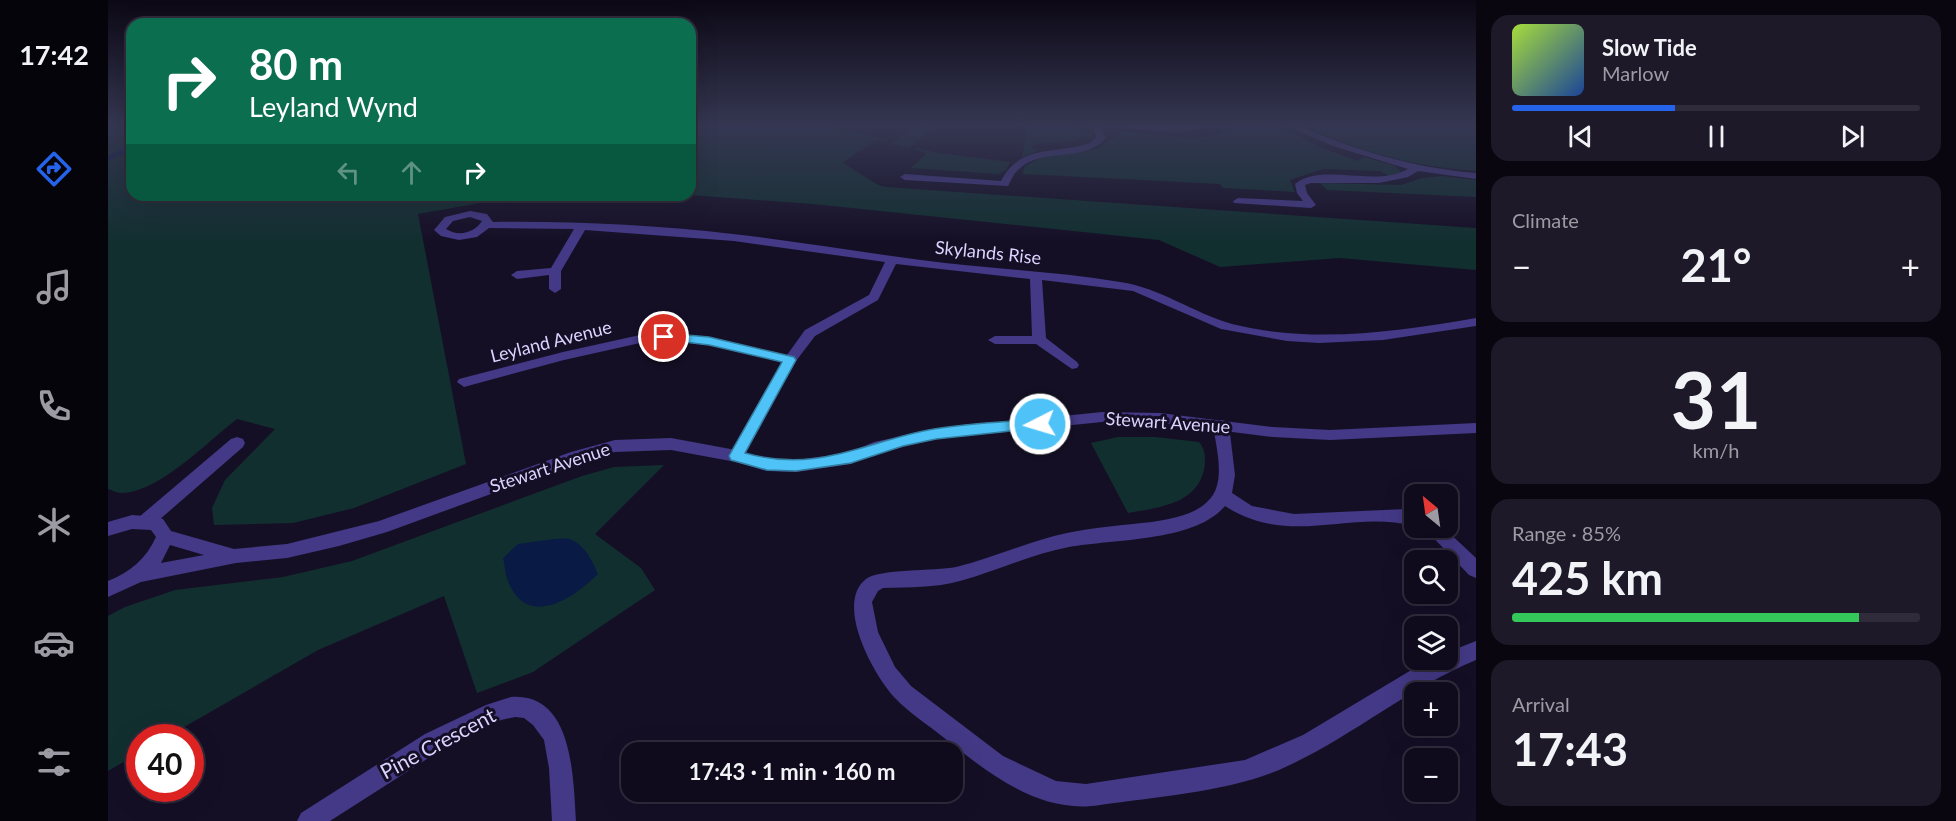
<!DOCTYPE html>
<meta charset="utf-8">
<style>
body{margin:0;font-family:Lato,sans-serif;background:#1e1929;color:#f1f3f6;height:100vh;display:flex;flex-direction:column;font-size:22px;white-space:nowrap}
*{box-sizing:border-box;margin:0}
p{font-size:20px;color:#9c9ba3}
.icon{flex:none;width:33px;height:33px;fill:none;stroke:currentColor;stroke-width:2;stroke-linecap:round;stroke-linejoin:round}
.map{position:relative;flex:1;overflow:hidden}
.panel{display:flex;flex-direction:column;gap:15px;padding:15px;background:#09060f;width:480px}
.panel>*{flex:none}
.guide{position:absolute;left:18px;top:18px;width:570px;height:183px;border-radius:18px;box-shadow:0 6px 24px #0002,0 0 0 2px #302b3b;background:#0b6e4f;color:#fff;overflow:hidden}
.needle{width:39px;rotate:331deg}
.fabs{position:absolute;left:1296px;top:484px;display:grid;gap:12px}
.fabs a{display:grid;place-items:center;width:54px;height:54px;border-radius:12px;background:#100b1c;box-shadow:0 6px 24px #0002,0 0 0 2px #302b3b;font-size:30px}
.speed{position:absolute;left:18px;top:724px;display:flex;gap:12px;font-size:30px;font-weight:700;text-align:center}
.speed>*{display:grid;place-content:center;width:78px;height:78px;border-radius:50%;background:#100b1c;box-shadow:0 6px 24px #0002,0 0 0 2px #302b3b;line-height:1}
.speed .limit{border:9px solid #d22;background:#fff;color:#111}
.pin{position:absolute;display:grid;place-items:center;width:51px;height:51px;color:#fff;margin:-26px;border:3px solid #fff;border-radius:50%;box-shadow:0 2px 6px #0007}
.me{position:absolute;width:66px;margin:-33px;rotate:265deg;stroke-linejoin:round;filter:drop-shadow(0 0 4px #0008)}
.turn{display:flex;align-items:center;gap:21px;height:126px;padding:0 24px;font-size:27px}
.turn .icon{width:78px;height:78px;stroke-width:2.5}
.turn b{display:block;font-size:42px;line-height:51px}
.lanes{display:flex;align-items:center;height:57px;padding:0 24px;background:#0003;justify-content:center;gap:30px;direction:ltr}
.lanes .off{opacity:.35}
.big{font-size:45px;font-weight:700;line-height:1.1}
.panel .card{flex:1;display:flex;flex-direction:column;justify-content:center;gap:9px;min-width:0;padding:0 21px;border-radius:18px;background:#1e1929}
.panel .dial{align-items:center;gap:0}
.dial b{font-size:78px;line-height:1}
.song{display:flex;align-items:center;gap:18px}
.cover{width:72px;height:72px;border-radius:9px;background:linear-gradient(135deg,hsl(80 70% 55%),hsl(220 70% 35%))}
.played{height:6px;border-radius:3px;background:linear-gradient(90deg,#2563eb 40%,#302b3b 40%)}
.keys{display:flex;justify-content:space-around;direction:ltr}
.heat{display:flex;justify-content:space-between;align-items:center;font-size:33px;direction:ltr}
.charge{height:9px;border-radius:4px;background:linear-gradient(90deg,#34c759 85%,#302b3b 0)}
.trip{position:absolute;left:513px;top:742px;width:342px;height:60px;border-radius:18px;background:#100b1c;box-shadow:0 6px 24px #0002,0 0 0 2px #302b3b;font-weight:700;line-height:60px;text-align:center}
main{display:flex;flex:1;min-height:0}
.dock{display:flex;flex-direction:column;width:108px;justify-content:space-around;align-items:center;background:#06040b;color:#9c9ba3}
.dock .icon{width:42px;height:42px}
.dock .current{color:#2563eb}
.dock b{font-size:27px;color:#f1f3f6}
.map>svg:first-child{display:block}
.green{fill:#122f30}
.water{fill:#091a45}
.lines{fill:none;stroke-linecap:round;stroke-linejoin:round}
.stream{stroke:#091a45;stroke-width:5}
.minor{fill:#433986;fill-rule:evenodd}
.tertiary{fill:#433986;fill-rule:evenodd}
.route{fill:#4fc3f7;stroke:#337fa1;stroke-width:1.5}
.labels{text-anchor:middle;stroke-width:6;stroke-linejoin:round;paint-order:stroke}
.street-label{font-size:18px;fill:#dcd4ff;stroke:#150f26}
.near-street-label{font-size:21px;fill:#dcd4ff;stroke:#150f26}
</style>
<main>
<nav class="dock">
<b>17:42</b>
<svg class="icon current" aria-label="directions" viewBox="0 0 24 24"><path d="M12 3l9 9-9 9-9-9zM9 14v-3h6M13 9l2 2-2 2"/></svg>
<svg class="icon" aria-label="music" viewBox="0 0 24 24"><path d="M9 18V5l10-2v13"/><circle cx="6" cy="18" r="3"/><circle cx="16" cy="16" r="3"/></svg>
<svg class="icon" aria-label="phone" viewBox="0 0 24 24"><path d="M5 4h4l2 5-3 2q2 4 5 5l2-3 5 2v4C11 20 4 13 5 4z"/></svg>
<svg class="icon" aria-label="climate" viewBox="0 0 24 24"><path d="M12 3v18M4 7l16 10M4 17L20 7"/></svg>
<svg class="icon" aria-label="car" viewBox="0 0 24 24"><path d="M5 17H2v-5l4-1 3-4h7l3 4 3 1v5h-3M9 17h6M6 11h13"/><circle cx="7" cy="17" r="2"/><circle cx="17" cy="17" r="2"/></svg>
<svg class="icon" aria-label="filters" viewBox="0 0 24 24"><path d="M4 7h16M4 17h16"/><circle cx="9" cy="7" r="2"/><circle cx="15" cy="17" r="2"/></svg>
</nav>
<div class="map">
<svg width="1368" height="821" viewBox="0 0 1368 821">
<rect width="100%" height="100%" fill="#150f26"/>
<!-- green -->
<path class="green" d="M 0,126 L 24,126 L 24,195 L 385,195 L 378,202 L 310,214 L 358,464 L 246,508 L 185,523 L 106,525 L 104,508 L 117,480 L 167,429 L 129,419 C 100,441 51,493 13,493 C 9,493 4,490 0,489 Z
M 582,126 L 723,126 L 781,141 L 767,140 L 735,163 L 770,185 L 778,187 L 1368,228 L 1368,270 L 1232,258 L 1112,267 L 1051,240 L 705,204 L 582,195 Z
M 806,126 L 827,126 L 801,148 L 784,144 Z
M 920,126 L 965,126 L 984,134 L 985,139 L 974,137 L 966,141 L 929,144 L 922,147 L 930,151 L 914,157 Z
M 1117,126 L 1181,126 L 1175,129 L 1217,149 L 1250,161 L 1256,157 L 1287,166 L 1293,172 L 1283,177 L 1272,171 L 1215,169 L 1182,180 L 1187,192 L 1115,188 L 1112,184 L 915,174 L 916,167 L 930,159 L 948,154 L 988,149 L 1016,131 C 1047,133 1096,147 1123,128 Z
M 1198,126 L 1368,126 L 1368,171 C 1308,167 1252,152 1198,126 Z
M 809,148 L 831,153 L 902,162 L 898,170 L 890,174 L 803,168 L 819,153 L 807,150 Z
M 1334,176 L 1368,180 L 1368,197 L 1219,190 L 1212,183 L 1293,185 L 1314,178 Z
M 1010,437 L 1047,437 L 1091,442 C 1097,449 1097,455 1097,464 C 1092,504 1053,507 1020,513 L 983,443 Z
M 556,465 L 487,534 L 533,568 L 547,590 L 425,672 L 369,693 L 336,596 L 210,650 L 57,738 L 32,738 L 31,753 L 0,771 L 0,616 L 17,607 L 67,590 L 175,577 L 244,561 L 474,476 L 506,467 Z"/>
<!-- water -->
<path class="water" d="M 446,539 C 450,539 457,538 461,539 C 476,543 485,562 490,574 C 466,598 419,630 400,581 C 397,574 397,565 395,558 L 410,544 Z"/>
<g class="lines">
<!-- stream -->
<path class="stream" d="M 0,158 L 23,148"/>
<!-- minor -->
<path class="minor" d="M 984,126 L 992,126 L 998,138 C 975,164 934,146 910,170 C 905,174 903,181 900,186 L 797,180 L 792,177 L 797,174 L 893,181 C 913,143 947,155 982,143 L 988,137 Z
M 1016,126 L 1097,126 C 1083,136 1039,129 1020,129 Z
M 1180,126 L 1191,126 C 1248,150 1305,168 1368,173 L 1368,179 L 1310,171 L 1300,177 L 1271,183 L 1203,183 L 1197,185 L 1199,193 L 1208,205 L 1203,208 L 1126,203 L 1125,201 L 1130,198 L 1195,201 L 1189,193 L 1187,184 C 1213,162 1267,188 1300,169 L 1225,146 Z
M 362,211 L 379,214 L 385,222 C 465,221 545,225 625,234 C 688,241 750,252 813,260 C 879,269 946,271 1012,282 C 1053,288 1085,313 1124,324 C 1204,344 1288,332 1368,318 L 1368,326 L 1275,340 L 1211,343 L 1179,341 L 1113,329 L 1025,291 L 934,280 L 938,338 L 969,362 L 971,365 L 969,368 L 964,369 L 928,344 L 887,344 L 880,340 L 887,336 L 924,336 L 922,279 L 788,264 L 770,300 L 707,336 L 688,361 L 634,460 L 622,460 L 620,456 L 674,362 L 601,345 L 556,341 L 532,343 L 456,360 L 356,387 L 349,382 L 351,379 L 455,352 L 532,335 L 556,333 L 601,337 L 679,355 L 697,330 L 761,295 L 777,262 L 626,241 L 477,230 L 453,271 L 453,289 L 447,293 L 441,289 L 441,275 L 409,279 L 403,275 L 409,271 L 443,268 L 466,229 L 381,228 L 369,237 L 351,240 L 333,236 L 326,230 L 337,217 ZM 362,217 L 374,221 C 366,233 351,237 338,229 L 345,221 Z
M 1113,420 L 1118,421 L 1121,425 L 1127,475 L 1124,493 L 1144,506 L 1186,514 L 1298,509 L 1306,512 L 1306,526 C 1242,509 1182,548 1117,506 C 1087,542 1005,539 961,547 C 924,554 888,571 852,581 C 827,588 801,587 775,588 L 770,591 L 764,602 L 770,632 L 787,667 L 803,686 L 895,756 L 948,781 L 978,784 L 1137,760 L 1195,735 L 1320,660 L 1340,660 L 1340,652 L 1368,641 L 1368,660 C 1298,689 1240,740 1171,770 C 1119,792 1048,797 992,805 C 931,815 879,772 835,737 C 819,724 801,713 787,698 C 766,676 726,604 758,579 C 770,569 827,571 848,567 C 886,558 921,541 959,533 C 987,527 1016,525 1044,522 C 1062,519 1087,515 1100,501 C 1119,483 1108,448 1105,425 L 1108,421 Z
M 129,437 L 135,439 L 137,443 L 135,447 L 43,527 L 37,529 L 31,527 L 28,522 L 31,517 L 123,439 Z
M 1316,528 L 1336,528 L 1368,558 L 1368,578 L 1361,575 Z
M 403,697 C 466,692 465,779 468,821 L 444,821 L 441,768 L 436,740 L 425,725 L 416,718 L 407,717 L 393,720 L 333,750 L 222,821 L 189,821 L 193,813 L 317,734 L 378,705 Z"/>
<!-- tertiary -->
<path class="tertiary" d="M 994,412 L 1052,413 L 1165,427 L 1222,430 L 1368,423 L 1368,433 L 1222,440 L 1165,437 L 1052,423 L 994,422 L 828,439 L 770,453 L 743,464 L 688,472 L 659,471 L 628,462 L 563,450 L 507,452 L 473,461 L 279,532 L 231,546 L 179,558 L 128,563 L 33,582 L 0,597 L 0,581 C 22,572 38,559 48,537 L 43,530 L 24,529 L 0,536 L 0,522 L 24,515 L 49,517 L 55,519 L 63,531 L 126,549 L 179,544 L 271,521 L 463,452 L 507,440 L 563,438 L 628,450 L 659,459 L 688,460 L 740,453 L 766,442 L 828,429 ZM 62,545 L 96,555 L 53,563 Z"/>
</g>
<!-- sky -->
<linearGradient id="sky" x2="0" y2="1"><stop stop-color="#0c0815"/><stop offset="0.52" stop-color="#353752"/><stop offset="1" stop-color="#353752" stop-opacity="0"/></linearGradient>
<rect width="1368" height="241" fill="url(#sky)"/>
<!-- route -->
<path class="route" d="M 556,333 L 601,337 L 686,357 L 688,360 L 637,453 C 711,474 757,441 826,429 C 861,423 897,422 932,419 L 939,424 L 932,428 L 828,439 L 795,446 L 743,463 L 688,471 L 659,470 L 623,460 L 621,456 L 674,362 L 601,345 L 552,339 L 550,337 Z"/>
<g class="labels">
<!-- street labels -->
<g class="street-label">
<text transform="translate(880 253) rotate(6)" y="6">Skylands Rise</text>
<text transform="translate(443 342) rotate(-14)" y="6">Leyland Avenue</text>
<text transform="translate(1060 423) rotate(4)" y="6">Stewart Avenue</text>
<text transform="translate(442 468) rotate(-18)" y="6">Stewart Avenue</text>
</g>
<!-- near-street labels -->
<g class="near-street-label">
<text transform="translate(330 744) rotate(-28)" y="7">Pine Crescent</text>
</g>
</g>
</svg>
<div class="fabs">
<a><svg class="needle" viewBox="-14 -14 28 28"><path d="M0-13l5 13h-10z" fill="#e53935"/><path d="M0 13l5-13h-10z" fill="#9c9ba3"/></svg></a>
<a><svg class="icon" aria-label="search" viewBox="0 0 24 24"><circle cx="10" cy="10" r="6"/><path d="M15 15l6 6"/></svg></a>
<a><svg class="icon" aria-label="layers" viewBox="0 0 24 24"><path d="M12 4l9 5-9 5-9-5zM3 14l9 5 9-5"/></svg></a>
<a>+</a>
<a>−</a>
</div>
<div class="speed"><div class="limit">40</div></div>
<div class="pin" style="left:556px;top:337px;background:#d93025"><svg class="icon" aria-label="arrive" viewBox="0 0 24 24"><path d="M6 21V4h12l-3 4 3 4H6"/></svg></div>
<svg class="me" style="left:932px;top:424px" viewBox="-20 -20 40 40"><circle r="17" fill="#4fc3f7" stroke="#fff" stroke-width="3"/><path d="M0-11L8 9 0 5-8 9z" fill="#fff"/></svg>
<div class="trip">17:43 · 1 min · 160 m</div>
<div class="guide">
<div class="turn"><svg class="icon" aria-label="right" viewBox="0 0 24 24"><path d="M7 20v-9h11M14 6l5 5-5 5"/></svg><div><b>80 m</b>Leyland Wynd</div></div>
<div class="lanes"><svg class="icon off" aria-label="left" viewBox="0 0 24 24"><path d="M17 20v-9H6M10 6l-5 5 5 5"/></svg><svg class="icon off" aria-label="ahead" viewBox="0 0 24 24"><path d="M12 20V5M6 11l6-6 6 6"/></svg><svg class="icon" aria-label="right" viewBox="0 0 24 24"><path d="M7 20v-9h11M14 6l5 5-5 5"/></svg></div>
</div>
</div>
<section class="panel">
<div class="card">
<div class="song"><i class="cover"></i><div><b>Slow Tide</b><p>Marlow</p></div></div>
<div class="played"></div>
<div class="keys"><svg class="icon" aria-label="previous" viewBox="0 0 24 24"><path d="M18 5L8 12l10 7zM5 5v14"/></svg><svg class="icon" aria-label="pause" viewBox="0 0 24 24"><path d="M8 5v14M16 5v14"/></svg><svg class="icon" aria-label="next" viewBox="0 0 24 24"><path d="M6 5l10 7-10 7zM19 5v14"/></svg></div>
</div>
<div class="card"><p>Climate</p>
<div class="heat"><a>−</a><b class="big">21°</b><a>+</a></div>
</div>
<div class="card dial"><b>31</b><p>km/h</p></div>
<div class="card"><p>Range · 85%</p><b class="big">425 km</b><div class="charge"></div></div>
<div class="card"><p>Arrival</p><b class="big">17:43</b></div>
</section>
</main>
